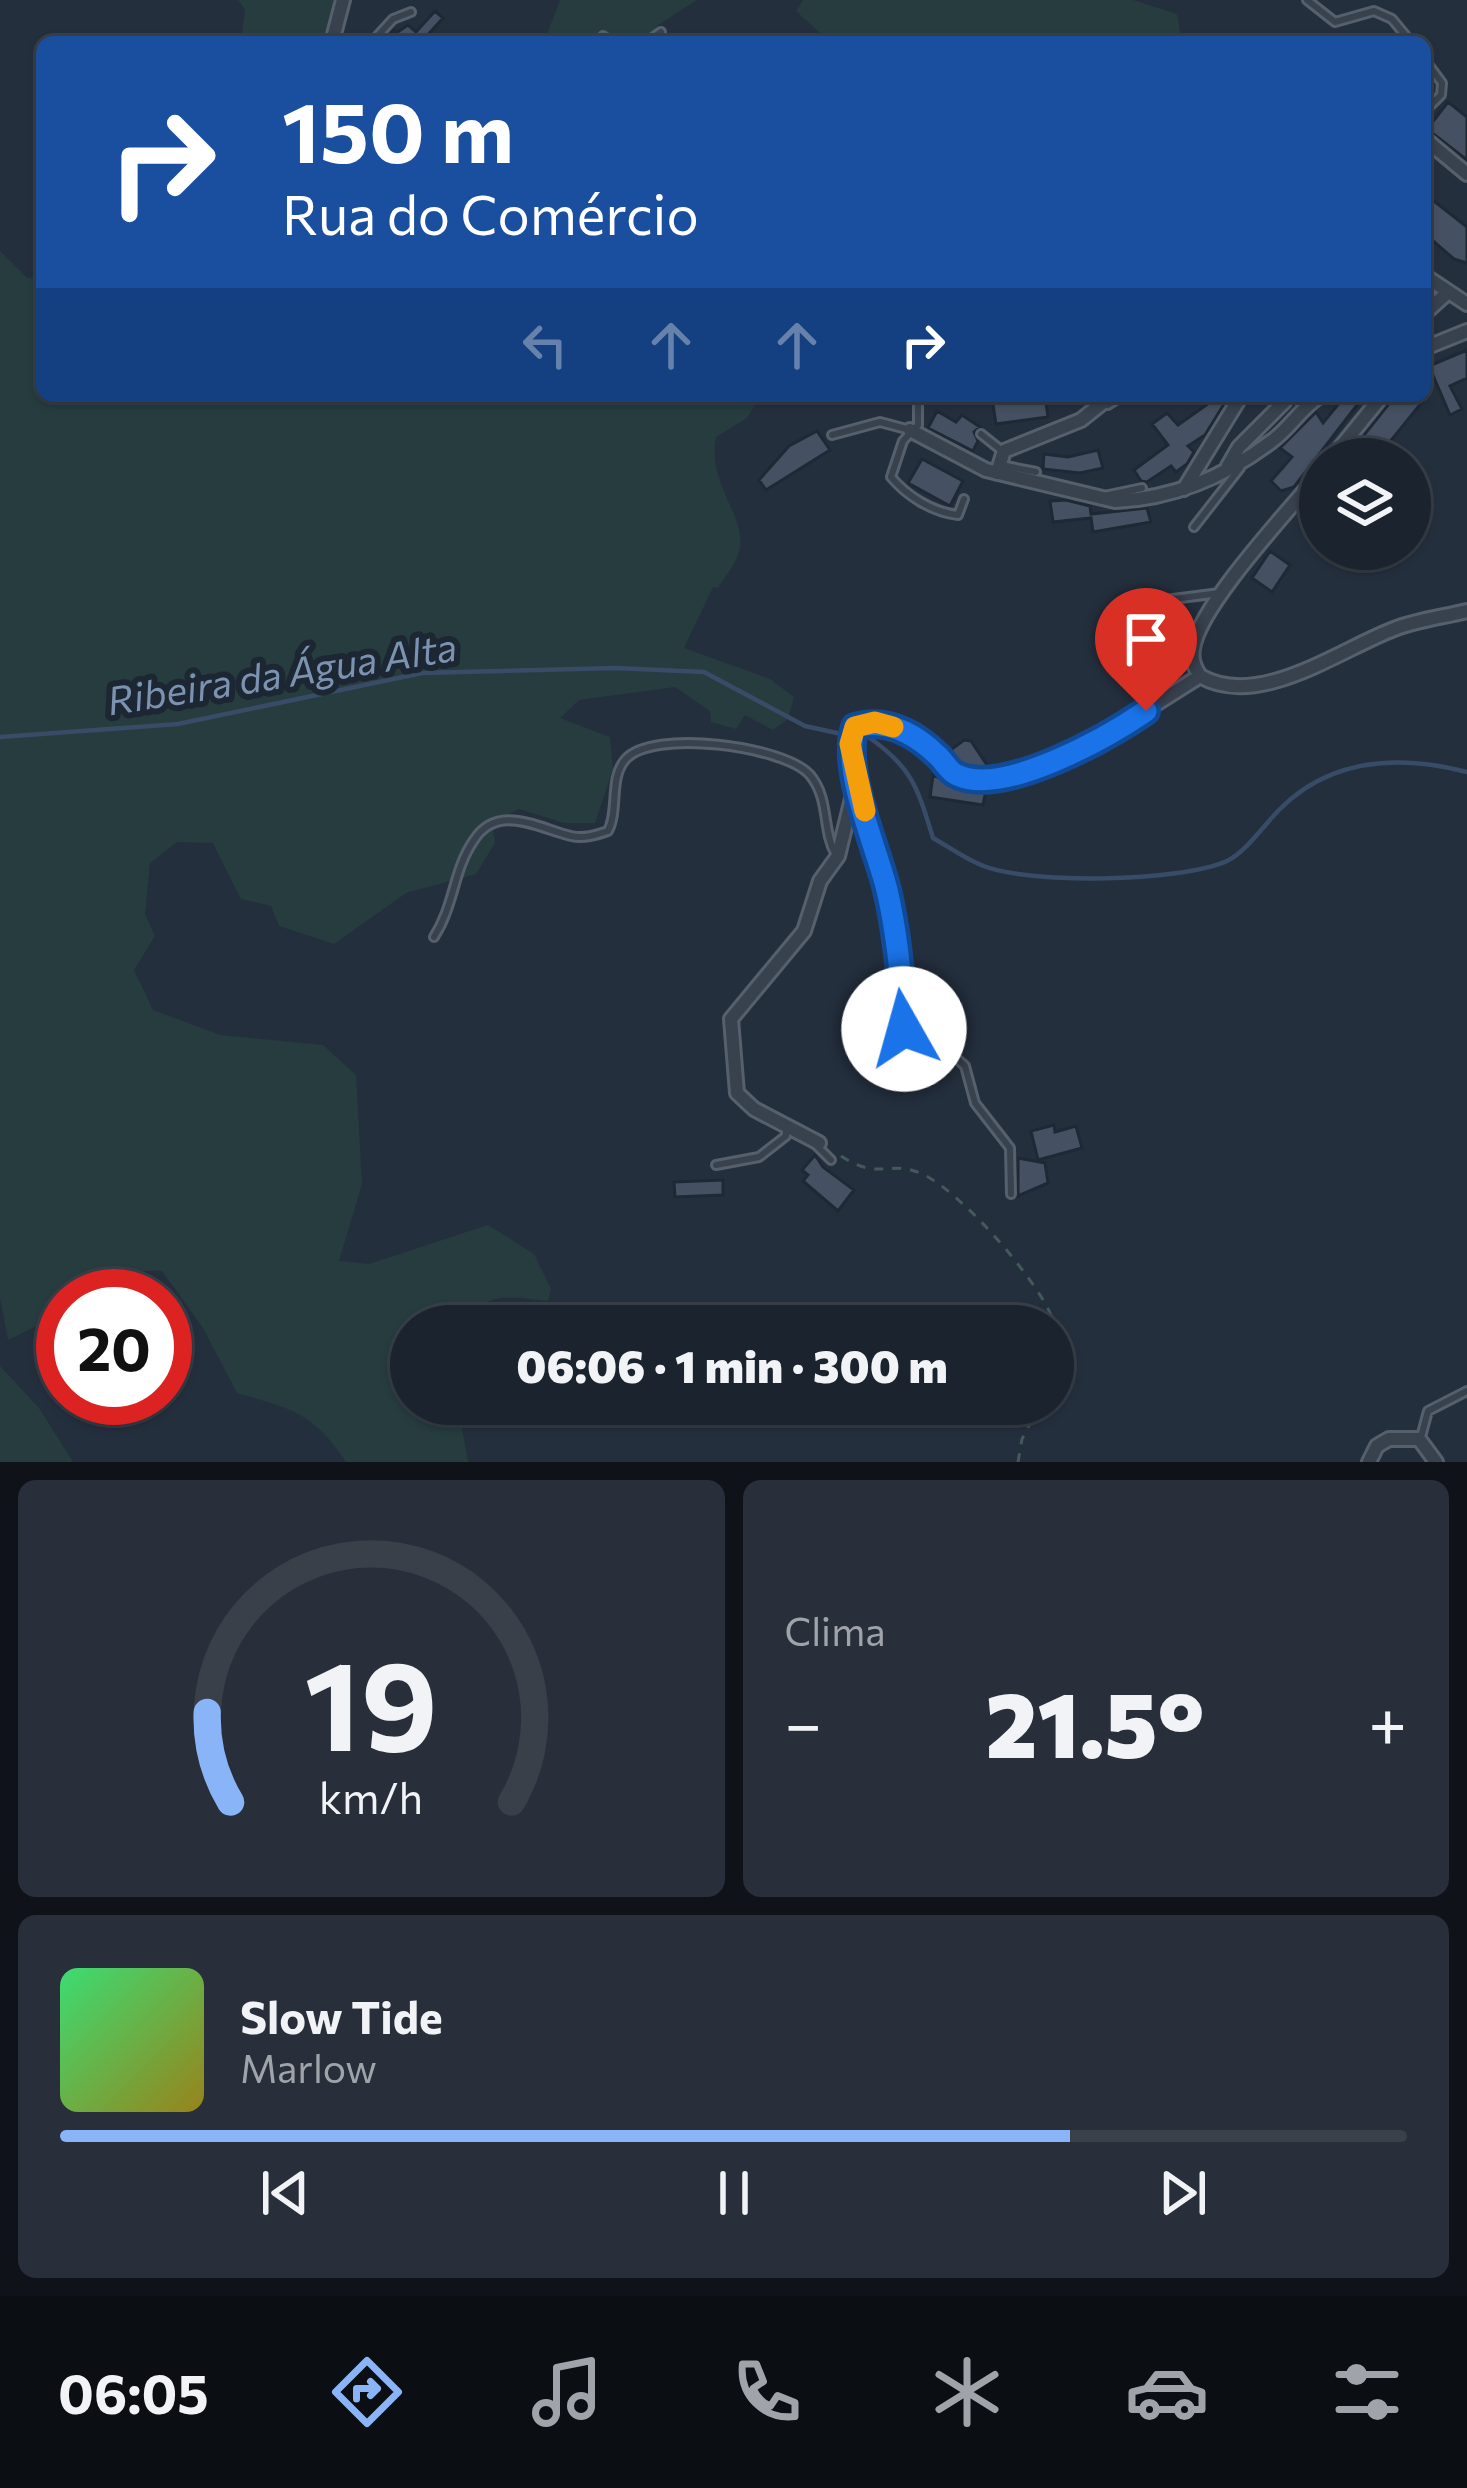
<!DOCTYPE html>
<html lang="pt">
<meta charset="utf-8">
<style>
body{margin:0;font-family:Commissioner,sans-serif;background:#282f3a;color:#f1f3f6;height:100vh;display:flex;flex-direction:column;font-size:45px;white-space:nowrap}
*{box-sizing:border-box;margin:0}
p{font-size:39px;color:#a0a4aa}
.icon{flex:none;width:66px;height:66px;fill:none;stroke:currentColor;stroke-width:2;stroke-linecap:round;stroke-linejoin:round}
.map{position:relative;height:1462px;overflow:hidden}
.sheet{display:flex;flex-direction:column;gap:18px;padding:18px;background:#0f1319;flex:1}
.sheet>*{flex:none}
.hud{position:absolute;left:36px;top:36px;width:1395px;height:366px;border-radius:18px;box-shadow:0 3px 9px #0004,0 0 0 3px #39404a;background:#1a4fa0;color:#fff;overflow:hidden}
.fabs{position:absolute;left:1299px;top:438px;display:grid;gap:24px}
.fabs a{display:grid;place-items:center;width:132px;height:132px;border-radius:50%;background:#1b232e;box-shadow:0 3px 9px #0004,0 0 0 3px #39404a;font-size:60px}
.speed{position:absolute;left:36px;top:1269px;display:flex;gap:24px;font-size:60px;font-weight:700;text-align:center}
.speed>*{display:grid;place-content:center;width:156px;height:156px;border-radius:50%;background:#1b232e;box-shadow:0 3px 9px #0004,0 0 0 3px #39404a;line-height:1}
.speed .limit{border:18px solid #d22;background:#fff;color:#111}
.pin{position:absolute;display:grid;place-items:center;width:102px;height:102px;color:#fff;margin:-123px -51px;border-radius:50% 50% 50% 0;rotate:-45deg;box-shadow:0 0 12px #0007}
.pin .icon{rotate:45deg}
.me{position:absolute;width:132px;margin:-66px;rotate:353deg;stroke-linejoin:round;filter:drop-shadow(0 0 9px #0008)}
.turn{display:flex;align-items:center;gap:42px;height:252px;padding:0 48px;font-size:54px}
.turn .icon{width:156px;height:156px;stroke-width:2.5}
.turn b{display:block;font-size:84px;line-height:102px}
.lanes{display:flex;align-items:center;height:114px;padding:0 48px;background:#0003;justify-content:center;gap:60px;direction:ltr}
.lanes .off{opacity:.35}
.big{font-size:90px;font-weight:800;line-height:1.1}
.sheet .widget{flex:1;display:flex;flex-direction:column;justify-content:center;gap:18px;min-width:0;padding:0 42px;border-radius:18px;background:#282f3a}
.sheet .dial{align-items:center;gap:0}
.dial svg{height:312px;overflow:visible;fill:none;stroke:#39404a;stroke-width:7;stroke-linecap:round;text-anchor:middle}
.dial text{fill:#f1f3f6;stroke:none}
.song{display:flex;align-items:center;gap:36px}
.cover{width:144px;height:144px;border-radius:18px;background:linear-gradient(135deg,hsl(140 70% 55%),hsl(50 70% 35%))}
.played{height:12px;border-radius:6px;background:linear-gradient(90deg,#8ab4f8 75%,#39404a 75%)}
.keys{display:flex;justify-content:space-around;direction:ltr}
.heat{display:flex;justify-content:space-between;align-items:center;font-size:66px;direction:ltr}
.sheet .tiles{flex:1;display:grid;gap:18px;grid-template-columns:1fr 1fr}
.widget:last-child{grid-column:span 2}
.trip{position:absolute;left:390px;top:1305px;width:684px;height:120px;border-radius:60px;background:#1b232e;box-shadow:0 3px 9px #0004,0 0 0 3px #39404a;font-weight:800;line-height:120px;text-align:center}
.tab-bar{display:flex;height:192px;justify-content:space-around;align-items:center;background:#0b0e12;color:#a0a4aa}
.tab-bar .icon{width:84px;height:84px}
.tab-bar .on{color:#8ab4f8}
.tab-bar b{font-size:54px;color:#f1f3f6}
.map>svg:first-child{display:block}
.green{fill:#263c3f}
.lines{fill:none;stroke-linecap:round;stroke-linejoin:round}
.stream{stroke:#394c67;stroke-width:4.5}
.building{fill:#455162;stroke:#1f2835;stroke-width:3}
.service-casing{stroke:#565f6c;stroke-width:12}
.minor-casing{stroke:#565f6c;stroke-width:18}
.path{stroke:#44595c;stroke-width:3;stroke-dasharray:9 9;stroke-linecap:butt}
.service{stroke:#38414e;stroke-width:6}
.minor{stroke:#38414e;stroke-width:12}
.route-casing{stroke:#114b97;stroke-width:30}
.route{stroke:#1a73e8;stroke-width:21}
.slow{stroke:#f59e0b;stroke-width:21}
.labels{text-anchor:middle;stroke-width:12;stroke-linejoin:round;paint-order:stroke}
.water-label{font-size:39px;font-style:italic;fill:#7c92b1;stroke:#1d2633}
</style>
<div class="map">
<svg width="1467" height="1462" viewBox="0 0 1467 1462">
<rect width="100%" height="100%" fill="#242f3e"/>
<!-- green -->
<path class="green" d="M 238,0 L 352,0 L 336,42 L 241,42 L 245,9 Z
M 560,0 L 697,0 L 658,25 L 646,42 L 544,42 Z
M 803,0 L 1133,0 L 1177,14 L 1182,42 L 830,42 L 796,11 Z
M 0,251 L 27,278 L 42,276 L 42,396 L 761,396 L 747,418 L 716,437 C 706,486 751,518 738,555 C 734,566 724,578 718,588 L 713,587 L 684,648 L 770,679 L 794,697 L 788,719 L 773,730 L 745,715 L 736,729 L 711,722 L 710,711 L 675,687 L 579,700 L 560,718 L 610,737 L 613,769 L 595,823 L 564,823 L 519,809 L 492,822 L 495,843 L 476,874 L 406,893 L 334,944 L 279,926 L 271,906 L 241,899 L 213,843 L 177,842 L 150,863 L 145,914 L 155,936 L 134,970 L 153,1010 L 220,1035 L 323,1045 L 356,1075 L 362,1184 L 339,1261 L 369,1264 L 488,1225 L 534,1254 L 551,1289 L 548,1301 C 514,1297 482,1289 466,1326 L 411,1326 L 411,1404 L 458,1404 L 468,1462 L 346,1462 C 313,1412 292,1409 237,1393 L 203,1328 L 162,1271 C 113,1268 107,1296 63,1296 L 63,1313 L 8,1340 L 0,1298 Z
M 0,1366 L 39,1408 L 73,1462 L 0,1462 Z"/>
<g class="lines">
<!-- stream -->
<path class="stream" d="M 867,736 C 912,767 917,786 933,838 C 949,847 964,858 981,865 C 1028,885 1180,882 1227,861 C 1246,852 1264,825 1279,810 C 1331,757 1400,755 1467,772
M 0,737 L 178,724 L 422,673 L 616,668 L 704,672 L 805,726 L 846,735"/>
</g>
<!-- building -->
<path class="building" d="M 435,11 L 443,18 L 424,39 L 427,42 L 383,41 L 393,30 L 396,33 L 408,25 L 416,32 Z
M 1448,102 L 1467,117 L 1467,160 L 1427,129 Z
M 1425,194 L 1467,227 L 1467,263 L 1454,259 L 1425,234 Z
M 1467,350 L 1467,378 L 1450,386 L 1462,409 L 1450,415 L 1429,366 Z
M 1045,396 L 1048,417 L 996,424 L 992,398 Z
M 1219,396 L 1229,396 L 1205,435 L 1188,446 L 1194,452 L 1187,464 L 1176,472 L 1171,466 L 1147,482 L 1141,481 L 1134,470 L 1168,445 L 1152,424 L 1167,413 L 1178,425 Z
M 1345,396 L 1364,396 L 1294,487 L 1281,491 L 1271,481 L 1292,457 L 1280,448 L 1316,412 L 1323,423 Z
M 1395,396 L 1427,396 L 1376,459 L 1345,459 Z
M 937,411 L 956,422 L 962,415 L 980,427 L 974,432 L 978,441 L 973,451 L 928,428 Z
M 817,431 L 830,450 L 766,490 L 759,480 L 789,446 Z
M 1098,450 L 1103,468 L 1080,473 L 1043,469 L 1044,454 L 1068,457 Z
M 922,459 L 963,481 L 950,506 L 908,483 Z
M 1066,500 L 1090,506 L 1091,514 L 1147,508 L 1151,522 L 1093,532 L 1091,518 L 1053,522 L 1050,501 Z
M 1270,551 L 1290,565 L 1272,592 L 1252,578 Z
M 964,740 L 971,741 L 989,768 L 960,765 L 954,759 L 948,752 Z
M 933,775 L 954,785 L 986,790 L 983,805 L 930,797 Z
M 1054,1125 L 1055,1132 L 1076,1126 L 1082,1148 L 1038,1160 L 1031,1131 Z
M 815,1155 L 823,1167 L 854,1190 L 838,1211 L 803,1181 L 808,1175 L 802,1170 Z
M 1018,1158 L 1045,1163 L 1048,1183 L 1018,1196 Z
M 723,1180 L 723,1195 L 675,1197 L 674,1182 Z"/>
<g class="lines">
<!-- service casing -->
<g class="service-casing">
<path id="service" d="M 1307,0 L 1335,22 L 1374,11 L 1392,19 L 1411,42
M 372,42 L 393,19 L 411,12
M 599,42 L 603,36 L 612,42
M 647,42 L 661,32
M 1425,60 L 1442,83 L 1441,95 L 1425,111
M 918,396 L 918,425 L 903,441 L 891,477 C 907,496 932,512 958,515 L 964,499
M 1108,405 L 1122,396
M 981,434 L 1001,450
M 832,435 L 880,422 L 910,430
M 1001,465 L 1036,472
M 1104,496 L 1142,488
M 1194,527 L 1240,468
M 1157,601 L 1220,593
M 859,787 L 888,895 L 904,1029 L 913,1037 L 935,1039 L 965,1066 L 975,1103 L 1010,1148 L 1011,1194
M 434,937 C 455,904 453,870 474,840 C 498,803 538,828 571,836 C 584,839 596,835 608,831 C 619,810 609,779 625,760 C 651,728 785,746 810,775 C 830,799 822,830 835,853
M 816,1145 L 831,1160
M 716,1165 L 759,1157 L 786,1136 L 786,1127
M 1421,1437 L 1428,1411 L 1467,1391"/>
</g>
<!-- minor casing -->
<g class="minor-casing">
<path id="minor" d="M 332,42 L 343,0
M 1425,139 L 1467,174
M 1425,276 L 1467,304
M 1425,313 L 1446,294
M 1425,348 L 1467,331
M 910,430 L 986,470 L 1115,501 C 1172,499 1226,476 1272,441 C 1290,428 1301,408 1320,396
M 1331,459 L 1382,396
M 1228,466 L 1239,447 L 1285,401
M 997,473 L 1004,451 L 1081,420 L 1111,396
M 1184,489 L 1241,396
M 1200,676 C 1258,710 1339,650 1394,629 C 1417,620 1443,617 1467,611
M 819,1143 L 754,1109 L 737,1093 L 731,1019 L 804,931 L 820,881 L 838,856 L 857,778 L 849,744 L 855,727 C 887,718 913,733 937,755 C 943,761 949,772 957,775 C 1013,803 1152,706 1200,676 C 1195,668 1191,660 1193,649 C 1198,607 1290,509 1320,473
M 1369,1462 L 1377,1446 L 1389,1439 L 1419,1439 L 1436,1462"/>
</g>
<!-- path -->
<path class="path" d="M 841,1156 C 879,1181 889,1160 920,1173 C 959,1189 1034,1276 1051,1315 C 1059,1334 1059,1351 1053,1369
M 1018,1462 L 1022,1439 L 1040,1404"/>
<!-- service -->
<use href="#service" class="service"/>
<!-- minor -->
<use href="#minor" class="minor"/>
</g>
<g class="lines">
<!-- route casing -->
<g class="route-casing">
<path id="route" d="M 904,1029 C 902,984 897,933 887,890 C 876,845 841,770 855,727 C 887,718 914,733 937,755 C 944,761 949,772 957,775 C 1003,797 1108,737 1146,711"/>
</g>
<!-- route -->
<use href="#route" class="route"/>
<!-- slow -->
<path class="slow" d="M 865,811 L 850,744 L 855,727 L 875,722 L 893,727"/>
</g>
<g class="labels">
<!-- water labels -->
<g class="water-label">
<text transform="translate(282 674) rotate(-9)" y="14">Ribeira da Água Alta</text>
</g>
</g>
</svg>
<div class="fabs">
<a><svg class="icon" aria-label="layers" viewBox="0 0 24 24"><path d="M12 4l9 5-9 5-9-5zM3 14l9 5 9-5"/></svg></a>
</div>
<div class="speed"><div class="limit">20</div></div>
<div class="pin" style="left:1146px;top:711px;background:#d93025"><svg class="icon" aria-label="arrive" viewBox="0 0 24 24"><path d="M6 21V4h12l-3 4 3 4H6"/></svg></div>
<svg class="me" style="left:904px;top:1029px" viewBox="-20 -20 40 40"><circle r="19" fill="#fff"/><path d="M0-13L10 11 0 6-10 11z" fill="#1a73e8"/></svg>
<div class="trip">06:06 · 1 min · 300 m</div>
<div class="hud">
<div class="turn"><svg class="icon" aria-label="right" viewBox="0 0 24 24"><path d="M7 20v-9h11M14 6l5 5-5 5"/></svg><div><b>150 m</b>Rua do Comércio</div></div>
<div class="lanes"><svg class="icon off" aria-label="left" viewBox="0 0 24 24"><path d="M17 20v-9H6M10 6l-5 5 5 5"/></svg><svg class="icon off" aria-label="ahead" viewBox="0 0 24 24"><path d="M12 20V5M6 11l6-6 6 6"/></svg><svg class="icon off" aria-label="ahead" viewBox="0 0 24 24"><path d="M12 20V5M6 11l6-6 6 6"/></svg><svg class="icon" aria-label="right" viewBox="0 0 24 24"><path d="M7 20v-9h11M14 6l5 5-5 5"/></svg></div>
</div>
</div>
<section class="sheet">
<div class="tiles">
<div class="widget dial"><svg viewBox="0 0 100 80">
<path d="M14 69A42 42 0 1 1 86 69"/>
<path d="M14 69A42 42 0 0 1 8 46" stroke="#8ab4f8"/>
<text x="50" y="56" font-size="32" font-weight="700">19</text>
<text x="50" y="72" font-size="11">km/h</text>
</svg></div>
<div class="widget"><p>Clima</p>
<div class="heat"><a>−</a><b class="big">21.5°</b><a>+</a></div>
</div>
<div class="widget">
<div class="song"><i class="cover"></i><div><b>Slow Tide</b><p>Marlow</p></div></div>
<div class="played"></div>
<div class="keys"><svg class="icon" aria-label="previous" viewBox="0 0 24 24"><path d="M18 5L8 12l10 7zM5 5v14"/></svg><svg class="icon" aria-label="pause" viewBox="0 0 24 24"><path d="M8 5v14M16 5v14"/></svg><svg class="icon" aria-label="next" viewBox="0 0 24 24"><path d="M6 5l10 7-10 7zM19 5v14"/></svg></div>
</div>
</div>
</section>
<nav class="tab-bar">
<b>06:05</b>
<svg class="icon on" aria-label="directions" viewBox="0 0 24 24"><path d="M12 3l9 9-9 9-9-9zM9 14v-3h6M13 9l2 2-2 2"/></svg>
<svg class="icon" aria-label="music" viewBox="0 0 24 24"><path d="M9 18V5l10-2v13"/><circle cx="6" cy="18" r="3"/><circle cx="16" cy="16" r="3"/></svg>
<svg class="icon" aria-label="phone" viewBox="0 0 24 24"><path d="M5 4h4l2 5-3 2q2 4 5 5l2-3 5 2v4C11 20 4 13 5 4z"/></svg>
<svg class="icon" aria-label="climate" viewBox="0 0 24 24"><path d="M12 3v18M4 7l16 10M4 17L20 7"/></svg>
<svg class="icon" aria-label="car" viewBox="0 0 24 24"><path d="M5 17H2v-5l4-1 3-4h7l3 4 3 1v5h-3M9 17h6M6 11h13"/><circle cx="7" cy="17" r="2"/><circle cx="17" cy="17" r="2"/></svg>
<svg class="icon" aria-label="filters" viewBox="0 0 24 24"><path d="M4 7h16M4 17h16"/><circle cx="9" cy="7" r="2"/><circle cx="15" cy="17" r="2"/></svg>
</nav>
